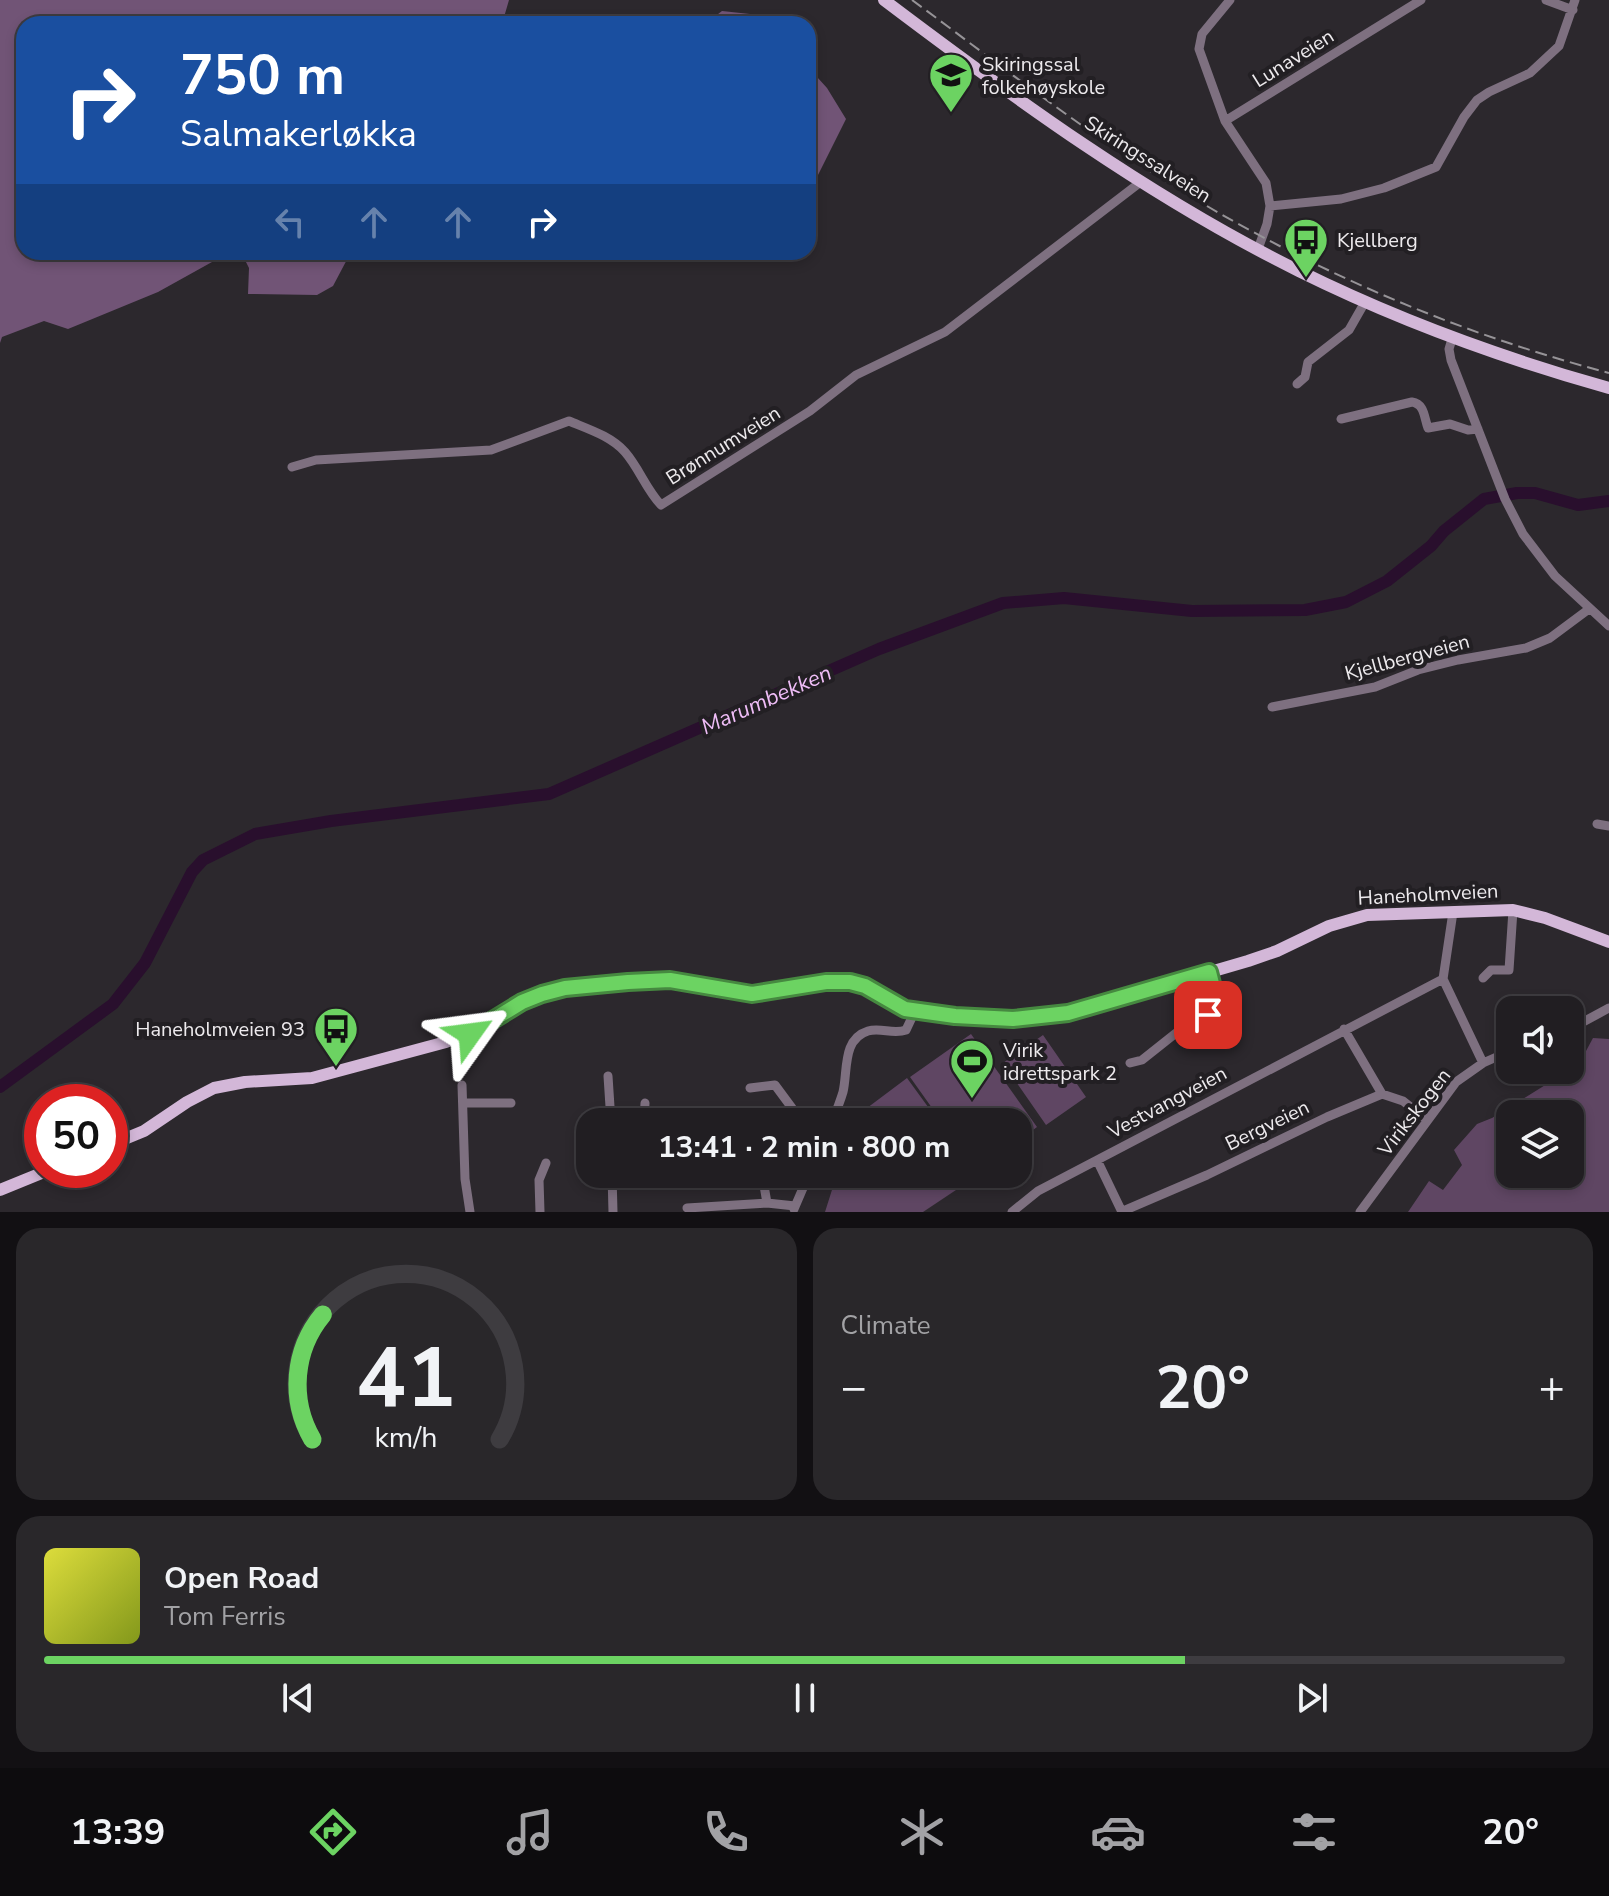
<!DOCTYPE html>
<meta charset="utf-8">
<style>
body{margin:0;font-family:"Nunito Sans",sans-serif;background:#29272a;color:#f1f3f6;height:100vh;display:flex;flex-direction:column;font-size:30px;white-space:nowrap}
*{box-sizing:border-box;margin:0}
p{font-size:26px;color:#a2a2a5}
.icon{flex:none;width:44px;height:44px;fill:none;stroke:currentColor;stroke-width:2;stroke-linecap:round;stroke-linejoin:round}
.map{position:relative;height:1212px;overflow:hidden}
.panel{display:flex;flex-direction:column;gap:16px;padding:16px;background:#121013;flex:1}
.panel>*{flex:none}
.guide{position:absolute;left:16px;top:16px;width:800px;height:244px;border-radius:24px;box-shadow:0 4px 12px #0003,0 0 0 2px #3e3c40;background:#1a4fa0;color:#fff;overflow:hidden}
.fabs{position:absolute;left:1496px;top:996px;display:grid;gap:16px}
.fabs a{display:grid;place-items:center;width:88px;height:88px;border-radius:16px;background:#211e22;box-shadow:0 4px 12px #0003,0 0 0 2px #3e3c40;font-size:40px}
.speed{position:absolute;left:24px;top:1084px;display:flex;gap:16px;font-size:40px;font-weight:700;text-align:center}
.speed>*{display:grid;place-content:center;width:104px;height:104px;border-radius:50%;background:#211e22;box-shadow:0 4px 12px #0003,0 0 0 2px #3e3c40;line-height:1}
.speed .limit{border:12px solid #d22;background:#fff;color:#111}
.pin{position:absolute;display:grid;place-items:center;width:68px;height:68px;color:#fff;margin:-34px;border-radius:16px;box-shadow:0 4px 12px #0006}
.me{position:absolute;width:88px;margin:-44px;rotate:59deg;stroke-linejoin:round;filter:drop-shadow(0 0 6px #0008)}
.turn{display:flex;align-items:center;gap:28px;height:168px;padding:0 32px;font-size:36px}
.turn .icon{width:104px;height:104px;stroke-width:2.5}
.turn b{display:block;font-size:56px;line-height:68px}
.lanes{display:flex;align-items:center;height:76px;padding:0 32px;background:#0003;justify-content:center;gap:40px;direction:ltr}
.lanes .off{opacity:.35}
.big{font-size:60px;font-weight:700;line-height:1.1}
.panel .tile{flex:1;display:flex;flex-direction:column;justify-content:center;gap:12px;min-width:0;padding:0 28px;border-radius:24px;background:#29272a}
.panel .dial{align-items:center;gap:0}
.dial svg{height:208px;overflow:visible;fill:none;stroke:#3e3c40;stroke-width:7;stroke-linecap:round;text-anchor:middle}
.dial text{fill:#f1f3f6;stroke:none}
.song{display:flex;align-items:center;gap:24px}
.cover{width:96px;height:96px;border-radius:12px;background:linear-gradient(135deg,hsl(60 70% 55%),hsl(70 70% 35%))}
.played{height:8px;border-radius:4px;background:linear-gradient(90deg,#6cd362 75%,#3e3c40 75%)}
.keys{display:flex;justify-content:space-around;direction:ltr}
.heat{display:flex;justify-content:space-between;align-items:center;font-size:44px;direction:ltr}
.panel .tiles{flex:1;display:grid;gap:16px;grid-template-columns:1fr 1fr}
.tile:last-child{grid-column:span 2}
.trip{position:absolute;left:576px;top:1108px;width:456px;height:80px;border-radius:24px;background:#211e22;box-shadow:0 4px 12px #0003,0 0 0 2px #3e3c40;font-weight:700;line-height:80px;text-align:center}
.tab-bar{display:flex;height:128px;justify-content:space-around;align-items:center;background:#0d0c0e;color:#a2a2a5}
.tab-bar .icon{width:56px;height:56px}
.tab-bar .selected{color:#6cd362}
.tab-bar b{font-size:36px;color:#f1f3f6}
.map>svg:first-child{display:block}
.green{fill:#5f4663;fill-rule:evenodd}
.forest{fill:#715476}
.lines{fill:none;stroke-linecap:round;stroke-linejoin:round}
.river{stroke:#290f2d;stroke-width:12}
.minor{stroke:#7e7080;stroke-width:9}
.major{stroke:#d3b7d8;stroke-width:12}
.rail{stroke:#969397;stroke-width:2;stroke-dasharray:12 6;stroke-linecap:butt}
.route-casing{stroke:#468940;stroke-width:20}
.route{stroke:#6cd362;stroke-width:14}
.labels{text-anchor:middle;stroke-width:8;stroke-linejoin:round;paint-order:stroke}
.street-label{font-size:20px;fill:#edeaed;stroke:#221f23}
.poi-label{font-size:20px;fill:#edeaed;stroke:#221f23;text-anchor:start}
.water-label{font-size:22px;font-style:italic;fill:#efbdf7;stroke:#221f23}
</style>
<div class="map">
<svg width="1609" height="1212" viewBox="0 0 1609 1212">
<rect width="100%" height="100%" fill="#2c282d"/>
<!-- green -->
<path class="green" d="M 971,1034 L 1037,1127 L 1018,1141 L 1018,1122 L 942,1122 L 910,1077 Z
M 1043,1035 L 1086,1097 L 1046,1125 L 1003,1063 Z
M 1593,1038 L 1609,1039 L 1609,1212 L 1408,1212 L 1429,1181 L 1443,1190 L 1462,1165 L 1454,1150 L 1477,1124 L 1492,1118 L 1579,1064 ZM 1570,1114 L 1570,1174 L 1510,1174 L 1510,1114 Z
M 907,1078 L 939,1122 L 859,1122 L 859,1114 Z
M 837,1174 L 976,1174 L 977,1176 L 923,1212 L 825,1212 Z"/>
<!-- forest -->
<path class="forest" d="M 0,0 L 509,0 L 502,24 L 24,24 L 24,252 L 237,252 L 221,257 L 158,292 L 68,329 L 44,321 L 2,337 L 0,343 Z
M 722,11 L 750,14 L 764,24 L 705,24 Z
M 808,67 L 827,88 L 846,119 L 818,175 L 817,223 L 808,224 Z
M 241,252 L 351,252 L 333,286 L 317,295 L 248,294 L 249,268 Z"/>
<g class="lines">
<!-- river -->
<path class="river" d="M 0,1087 L 113,1004 L 145,963 L 192,872 L 203,860 L 255,834 L 331,821 L 549,794 L 879,649 L 1003,603 L 1064,598 L 1192,611 L 1305,610 L 1346,602 L 1387,581 L 1431,546 L 1444,531 L 1484,499 L 1517,493 L 1535,493 L 1578,505 L 1609,501"/>
<!-- minor -->
<path class="minor" d="M 1230,0 L 1202,34 L 1199,49 L 1225,121 L 1266,183 L 1270,206 L 1267,224 L 1258,249
M 1546,0 L 1573,10
M 1225,121 L 1421,0
M 1270,206 L 1341,199 L 1384,188 L 1436,167 L 1464,117 L 1477,100 L 1489,92 L 1530,73 L 1559,46 L 1575,0
M 1452,339 L 1449,349 L 1451,360 L 1505,499 L 1523,534 L 1555,576 L 1609,626
M 1297,384 L 1305,377 L 1308,362 L 1349,330 L 1365,302
M 1341,419 L 1412,402 C 1425,404 1424,418 1428,428 L 1450,424 L 1468,430 L 1478,429
M 292,467 L 316,460 L 491,450 L 569,421 C 588,429 611,436 625,452 C 639,468 646,489 661,505 L 810,411 L 856,375 L 945,332 L 1142,181
M 1272,707 L 1375,687 L 1418,670 L 1458,660 L 1526,648 L 1550,638 L 1589,609
M 1597,824 L 1609,826
M 1483,978 L 1491,970 L 1509,970 L 1513,910
M 1443,979 L 1453,912
M 1344,1029 L 1382,1094
M 1570,1029 L 1609,1008
M 1130,1063 L 1142,1060 L 1176,1033 L 1200,1021 L 1213,1010 L 1217,1003 L 1209,972
M 608,1076 L 611,1122
M 462,1085 L 465,1179 L 470,1212
M 750,1088 L 775,1085 L 792,1108 L 788,1122
M 463,1103 L 511,1103
M 644,1122 L 645,1103
M 678,1122 L 695,1116 L 705,1122
M 750,1122 L 760,1118 L 775,1122
M 832,1122 C 836,1112 840,1102 843,1092 C 848,1071 842,1039 868,1031 C 881,1027 893,1035 906,1030 L 915,1011
M 1097,1160 L 1122,1212
M 612,1174 L 613,1212
M 762,1174 L 767,1203
M 687,1208 L 767,1203 L 795,1206
M 794,1209 L 809,1174
M 540,1212 L 539,1180 L 546,1163
M 1012,1212 L 1038,1191 L 1443,979 L 1483,1063
M 1121,1212 L 1207,1175 L 1327,1117 L 1382,1094 L 1403,1101 L 1427,1120
M 1360,1212 L 1456,1082 L 1483,1063 L 1510,1051"/>
<!-- major -->
<path class="major" d="M 884,0 C 1015,99 1151,198 1299,271 C 1398,320 1502,358 1609,388
M 110,1145 L 144,1131 L 187,1102 L 214,1088 L 245,1082 L 312,1078 L 446,1042 L 484,1027 L 528,999 L 565,988 L 663,980 L 752,994 L 842,982 L 865,986 L 894,1005 L 915,1011 L 983,1018 L 1019,1019 L 1057,1015 L 1087,1008 L 1248,961 L 1277,951 L 1329,926 L 1367,915 L 1513,910 L 1545,918 L 1609,942
M 0,1190 L 49,1170"/>
<!-- rail -->
<path class="rail" d="M 912,0 C 987,55 1060,113 1139,164 C 1283,258 1442,329 1609,373"/>
</g>
<g class="lines">
<!-- route casing -->
<g class="route-casing">
<path id="route" d="M 470,1034 L 522,1002 L 542,994 L 565,988 L 628,982 L 670,980 L 752,994 L 826,982 L 850,982 L 865,986 L 905,1009 L 955,1016 L 1013,1019 L 1068,1013 L 1209,972 L 1217,1003 L 1208,1015"/>
</g>
<!-- route -->
<use href="#route" class="route"/>
</g>
<!-- icons -->
<defs>
<g id="school-pin" transform="scale(2.3)"><path d="M0 17L-7.5 6A9.5 9.5 0 1 1 7.5 6Z" fill="#6cd362" stroke="#221f23"/><path d="M0-5L7-2L0 1L-7-2ZM-4 1L0 2.5L4 1V4Q0 6-4 4Z" fill="#111"/></g>
<g id="bus-pin" transform="scale(2.3)"><path d="M0 17L-7.5 6A9.5 9.5 0 1 1 7.5 6Z" fill="#6cd362" stroke="#221f23"/><path d="M-5-6H5V4H4V6H2V4H-2V6H-4V4H-5ZM-3.5-4V0h7V-4ZM-3.5 1.2v1.5H-2V1.2ZM2 1.2v1.5H3.5V1.2Z" fill="#111"/></g>
<g id="stadium-pin" transform="scale(2.3)"><path d="M0 17L-7.5 6A9.5 9.5 0 1 1 7.5 6Z" fill="#6cd362" stroke="#221f23"/><path d="M0-5a6.5 5 0 1 0 0 10a6.5 5 0 1 0 0-10ZM-3.5-1.8h7v3.6h-7Z" fill="#111"/></g>
</defs>
<g fill-rule="evenodd">
<use href="#school-pin" x="951" y="75"/>
<use href="#bus-pin" x="1306" y="240"/>
<use href="#bus-pin" x="336" y="1029"/>
<use href="#stadium-pin" x="972" y="1061"/>
</g>
<g class="labels">
<!-- street labels -->
<g class="street-label">
<text transform="translate(1293 58) rotate(-32)" y="7">Lunaveien</text>
<text transform="translate(1148 159) rotate(32)" y="7">Skiringssalveien</text>
<text transform="translate(723 445) rotate(-32)" y="7">Brønnumveien</text>
<text transform="translate(1407 657) rotate(-15)" y="7">Kjellbergveien</text>
<text transform="translate(1428 894) rotate(-3)" y="7">Haneholmveien</text>
<text transform="translate(1167 1102) rotate(-28)" y="7">Vestvangveien</text>
<text transform="translate(1414 1112) rotate(-52)" y="7">Virikskogen</text>
<text transform="translate(1267 1125) rotate(-26)" y="7">Bergveien</text>
</g>
<!-- poi labels -->
<g class="poi-label">
<text x="982" y="71">Skiringssal<tspan x="982" dy="23">folkehøyskole</tspan></text>
<text x="1337" y="247">Kjellberg</text>
<text x="305" y="1036" text-anchor="end">Haneholmveien 93</text>
<text x="1003" y="1057">Virik<tspan x="1003" dy="23">idrettspark 2</tspan></text>
</g>
<!-- water labels -->
<g class="water-label">
<text transform="translate(766 699) rotate(-24)" y="8">Marumbekken</text>
</g>
</g>
</svg>
<div class="fabs">
<a><svg class="icon" aria-label="sound" viewBox="0 0 24 24"><path d="M4 9h4l5-4v14l-5-4H4zM17 9q2 3 0 6"/></svg></a>
<a><svg class="icon" aria-label="layers" viewBox="0 0 24 24"><path d="M12 4l9 5-9 5-9-5zM3 14l9 5 9-5"/></svg></a>
</div>
<div class="speed"><div class="limit">50</div></div>
<div class="pin" style="left:1208px;top:1015px;background:#d93025"><svg class="icon" aria-label="arrive" viewBox="0 0 24 24"><path d="M6 21V4h12l-3 4 3 4H6"/></svg></div>
<svg class="me" style="left:470px;top:1034px" viewBox="-20 -20 40 40"><path d="M0-17L14 15 0 8-14 15z" fill="#6cd362" stroke="#fff" stroke-width="4"/></svg>
<div class="trip">13:41 · 2 min · 800 m</div>
<div class="guide">
<div class="turn"><svg class="icon" aria-label="right" viewBox="0 0 24 24"><path d="M7 20v-9h11M14 6l5 5-5 5"/></svg><div><b>750 m</b>Salmakerløkka</div></div>
<div class="lanes"><svg class="icon off" aria-label="left" viewBox="0 0 24 24"><path d="M17 20v-9H6M10 6l-5 5 5 5"/></svg><svg class="icon off" aria-label="ahead" viewBox="0 0 24 24"><path d="M12 20V5M6 11l6-6 6 6"/></svg><svg class="icon off" aria-label="ahead" viewBox="0 0 24 24"><path d="M12 20V5M6 11l6-6 6 6"/></svg><svg class="icon" aria-label="right" viewBox="0 0 24 24"><path d="M7 20v-9h11M14 6l5 5-5 5"/></svg></div>
</div>
</div>
<section class="panel">
<div class="tiles">
<div class="tile dial"><svg viewBox="0 0 100 80">
<path d="M14 69A42 42 0 1 1 86 69"/>
<path d="M14 69A42 42 0 0 1 18 21" stroke="#6cd362"/>
<text x="50" y="56" font-size="32" font-weight="700">41</text>
<text x="50" y="72" font-size="11">km/h</text>
</svg></div>
<div class="tile"><p>Climate</p>
<div class="heat"><a>−</a><b class="big">20°</b><a>+</a></div>
</div>
<div class="tile">
<div class="song"><i class="cover"></i><div><b>Open Road</b><p>Tom Ferris</p></div></div>
<div class="played"></div>
<div class="keys"><svg class="icon" aria-label="previous" viewBox="0 0 24 24"><path d="M18 5L8 12l10 7zM5 5v14"/></svg><svg class="icon" aria-label="pause" viewBox="0 0 24 24"><path d="M8 5v14M16 5v14"/></svg><svg class="icon" aria-label="next" viewBox="0 0 24 24"><path d="M6 5l10 7-10 7zM19 5v14"/></svg></div>
</div>
</div>
</section>
<nav class="tab-bar">
<b>13:39</b>
<svg class="icon selected" aria-label="directions" viewBox="0 0 24 24"><path d="M12 3l9 9-9 9-9-9zM9 14v-3h6M13 9l2 2-2 2"/></svg>
<svg class="icon" aria-label="music" viewBox="0 0 24 24"><path d="M9 18V5l10-2v13"/><circle cx="6" cy="18" r="3"/><circle cx="16" cy="16" r="3"/></svg>
<svg class="icon" aria-label="phone" viewBox="0 0 24 24"><path d="M5 4h4l2 5-3 2q2 4 5 5l2-3 5 2v4C11 20 4 13 5 4z"/></svg>
<svg class="icon" aria-label="climate" viewBox="0 0 24 24"><path d="M12 3v18M4 7l16 10M4 17L20 7"/></svg>
<svg class="icon" aria-label="car" viewBox="0 0 24 24"><path d="M5 17H2v-5l4-1 3-4h7l3 4 3 1v5h-3M9 17h6M6 11h13"/><circle cx="7" cy="17" r="2"/><circle cx="17" cy="17" r="2"/></svg>
<svg class="icon" aria-label="filters" viewBox="0 0 24 24"><path d="M4 7h16M4 17h16"/><circle cx="9" cy="7" r="2"/><circle cx="15" cy="17" r="2"/></svg>
<b>20°</b>
</nav>
